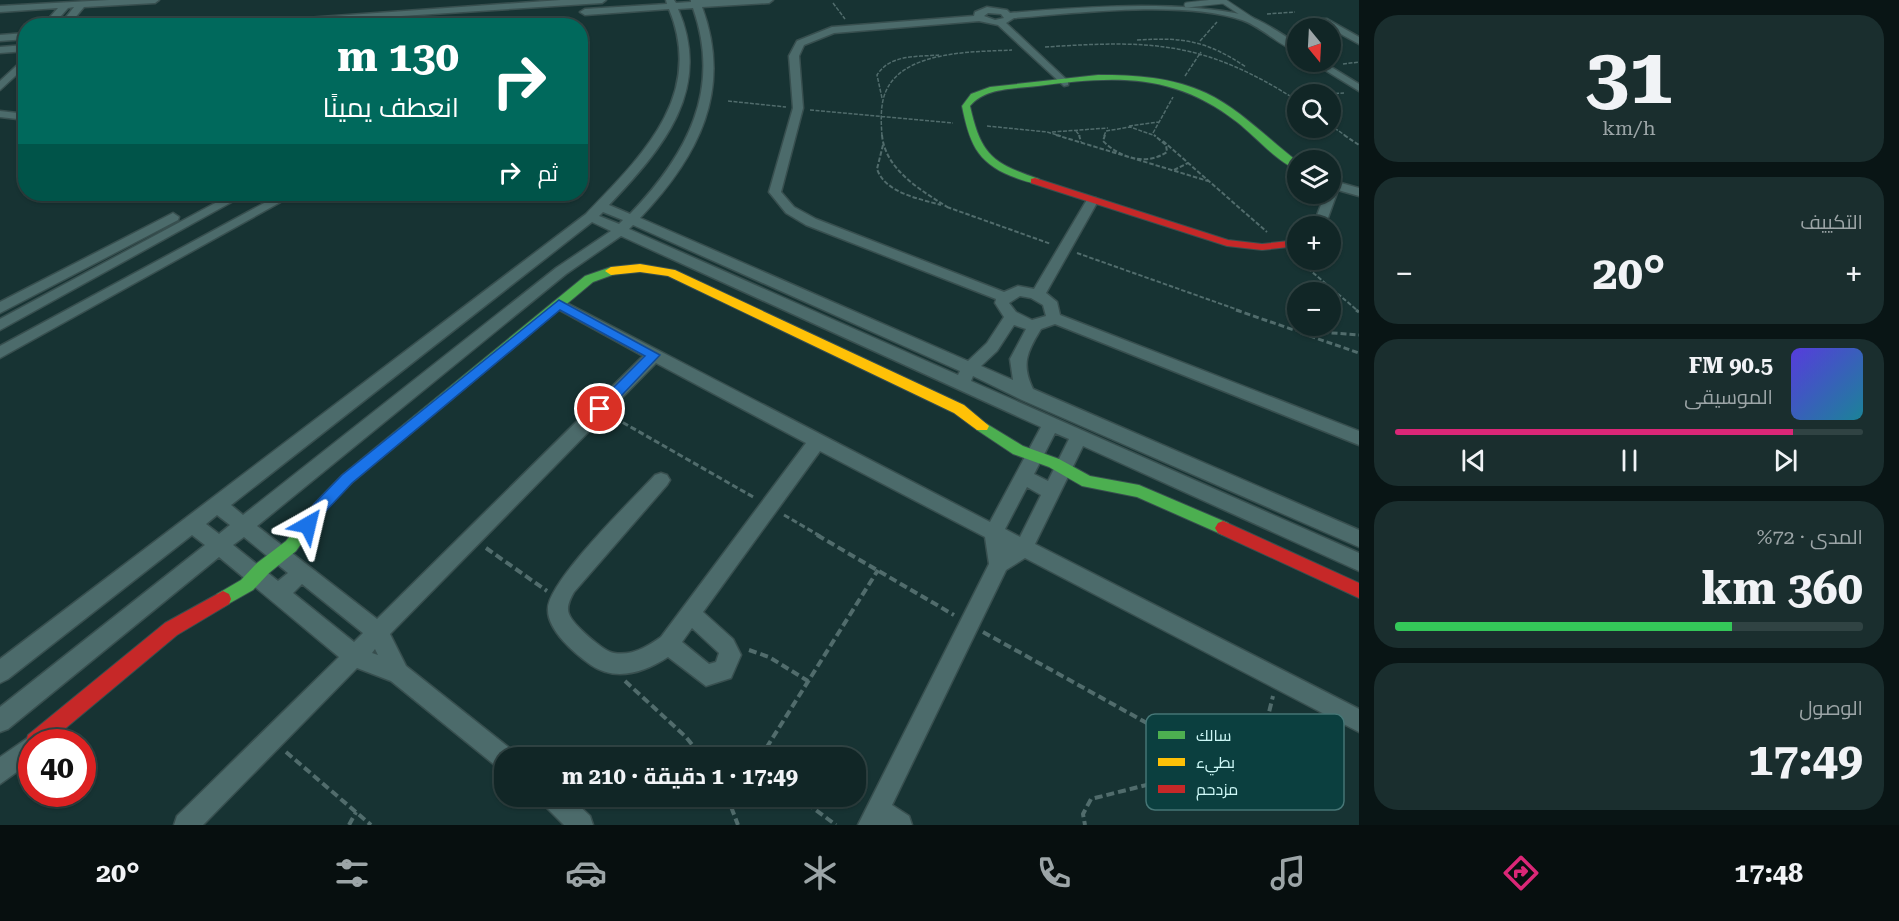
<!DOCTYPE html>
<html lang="ar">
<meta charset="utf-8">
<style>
body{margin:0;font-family:"Roboto Serif",Cairo,serif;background:#1a2e2e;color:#f1f3f6;direction:rtl;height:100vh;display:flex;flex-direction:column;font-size:22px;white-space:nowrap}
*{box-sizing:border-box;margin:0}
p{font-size:20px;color:#9ca5a7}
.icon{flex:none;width:33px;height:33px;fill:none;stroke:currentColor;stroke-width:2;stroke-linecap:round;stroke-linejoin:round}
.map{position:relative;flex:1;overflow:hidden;direction:ltr}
.side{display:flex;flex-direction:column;gap:15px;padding:15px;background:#091515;width:540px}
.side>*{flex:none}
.top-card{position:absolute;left:18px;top:18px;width:570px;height:183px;border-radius:24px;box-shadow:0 2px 4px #0004,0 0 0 2px #304343;direction:rtl;background:#00695c;color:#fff;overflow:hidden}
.needle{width:39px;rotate:162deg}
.controls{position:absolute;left:1287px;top:18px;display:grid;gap:12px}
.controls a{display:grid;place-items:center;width:54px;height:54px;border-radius:50%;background:#112626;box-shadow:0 2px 4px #0004,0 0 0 2px #304343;font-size:30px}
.speed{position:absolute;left:18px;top:729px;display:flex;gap:12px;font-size:30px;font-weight:700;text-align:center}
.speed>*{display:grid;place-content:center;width:78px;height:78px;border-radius:50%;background:#112626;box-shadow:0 2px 4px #0004,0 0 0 2px #304343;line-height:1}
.speed .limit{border:9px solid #d22;background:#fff;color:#111}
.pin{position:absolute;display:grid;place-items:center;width:51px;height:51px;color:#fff;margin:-26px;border:3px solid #fff;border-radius:50%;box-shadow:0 2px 6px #0007}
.me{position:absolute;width:66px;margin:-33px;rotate:37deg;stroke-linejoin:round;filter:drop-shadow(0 0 4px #0008)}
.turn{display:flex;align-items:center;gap:21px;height:126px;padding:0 30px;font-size:27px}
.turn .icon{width:78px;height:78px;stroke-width:2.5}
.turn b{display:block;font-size:42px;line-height:51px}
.then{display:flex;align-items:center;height:57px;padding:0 30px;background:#0003;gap:12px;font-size:22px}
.big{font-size:45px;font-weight:700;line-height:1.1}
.side .card{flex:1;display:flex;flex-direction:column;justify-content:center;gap:9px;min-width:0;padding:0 21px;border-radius:24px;background:#1a2e2e}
.side .dial{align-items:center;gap:0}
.dial b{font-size:78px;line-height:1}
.song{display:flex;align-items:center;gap:18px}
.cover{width:72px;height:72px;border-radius:9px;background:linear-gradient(135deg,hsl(250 70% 55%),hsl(190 70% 35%))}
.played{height:6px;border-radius:3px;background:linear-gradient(90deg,#db2777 85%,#304343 85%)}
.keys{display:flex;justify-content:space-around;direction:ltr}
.heat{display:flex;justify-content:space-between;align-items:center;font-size:33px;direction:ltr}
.charge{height:9px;border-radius:4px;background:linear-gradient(90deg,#34c759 72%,#304343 0)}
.trip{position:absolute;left:494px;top:747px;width:372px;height:60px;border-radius:24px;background:#112626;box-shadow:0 2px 4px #0004,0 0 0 2px #304343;font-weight:700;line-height:60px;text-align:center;direction:rtl}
.tabs{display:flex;height:96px;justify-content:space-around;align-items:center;background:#070f0f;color:#9ca5a7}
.tabs .icon{width:42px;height:42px}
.tabs .current{color:#db2777}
.tabs b{font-size:27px;color:#f1f3f6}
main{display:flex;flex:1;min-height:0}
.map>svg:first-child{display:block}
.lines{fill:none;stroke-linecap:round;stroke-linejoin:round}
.lane-casing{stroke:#384f4f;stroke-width:7}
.street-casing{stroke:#384f4f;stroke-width:3}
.fast-casing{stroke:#384f4f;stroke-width:2}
.slow-casing{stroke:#384f4f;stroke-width:2}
.jam-casing{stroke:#384f4f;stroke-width:2}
.path-far3{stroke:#516c6c;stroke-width:1.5;stroke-dasharray:4 1.5;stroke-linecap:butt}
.path-far2{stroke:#516c6c;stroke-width:2;stroke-dasharray:4.5 2;stroke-linecap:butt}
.path-far1{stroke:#516c6c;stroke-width:3;stroke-dasharray:6 3;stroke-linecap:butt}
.path{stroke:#516c6c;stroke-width:4;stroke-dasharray:8 4;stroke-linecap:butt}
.lane{stroke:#4c6b6b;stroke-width:5}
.street{fill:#4c6b6b;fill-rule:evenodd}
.fast{fill:#4caf50;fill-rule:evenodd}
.slow{fill:#ffc107;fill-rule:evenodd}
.jam{fill:#c62828;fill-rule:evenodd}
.route{fill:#1a73e8;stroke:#114b97;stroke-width:1.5}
.key{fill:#0b3f3f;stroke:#467676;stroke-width:1.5}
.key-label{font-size:16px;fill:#cef8f7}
</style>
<main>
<section class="side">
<div class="card dial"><b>31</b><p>km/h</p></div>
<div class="card"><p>التكييف</p>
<div class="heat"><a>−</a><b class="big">20°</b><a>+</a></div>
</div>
<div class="card">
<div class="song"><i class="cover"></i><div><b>90.5 FM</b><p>الموسيقى</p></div></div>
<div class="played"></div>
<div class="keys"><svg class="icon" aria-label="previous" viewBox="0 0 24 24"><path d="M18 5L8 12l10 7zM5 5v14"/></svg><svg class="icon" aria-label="pause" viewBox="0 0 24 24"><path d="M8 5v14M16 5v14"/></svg><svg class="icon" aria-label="next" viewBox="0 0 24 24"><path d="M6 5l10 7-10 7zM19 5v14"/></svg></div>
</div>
<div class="card"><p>المدى · 72%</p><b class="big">360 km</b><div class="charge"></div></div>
<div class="card"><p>الوصول</p><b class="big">17:49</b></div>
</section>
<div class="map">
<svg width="1359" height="825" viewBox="0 0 1359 825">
<rect width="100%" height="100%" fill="#173333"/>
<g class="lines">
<!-- lane casing -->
<g class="lane-casing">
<path id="lane" d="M 1222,0 L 1252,20
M 1187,5 L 1223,1"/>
</g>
<!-- street casing -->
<g class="street-casing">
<path id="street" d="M 109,0 L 159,0 L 155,3 L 84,7 L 68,26 L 59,26 L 74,7 L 68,8 L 52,26 L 42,26 L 58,8 L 0,12 L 0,6 Z
M 561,0 L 606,0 L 602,3 L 247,26 L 192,26 Z
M 666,0 L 674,0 L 676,3 L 691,2 L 691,0 L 773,0 L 769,3 L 702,7 C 733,91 698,157 640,218 L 968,361 L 987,343 L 1004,317 L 995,303 L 996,299 L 806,225 L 786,213 L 769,192 L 793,108 L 789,56 L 797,41 L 832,27 L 974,16 L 975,12 L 987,7 L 1007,10 L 1010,13 C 1082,7 1175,0 1245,15 C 1264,21 1281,34 1298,44 L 1298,52 C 1278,45 1262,27 1242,20 C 1183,0 1077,13 1014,18 L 1006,23 L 1068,81 L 1068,85 L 1064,86 L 998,25 L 979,21 L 834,33 L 804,45 L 799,56 L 803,108 L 781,192 L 794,207 L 816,219 L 1004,292 L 1018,286 L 1034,289 L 1088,198 L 1096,198 L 1098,201 L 1046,293 L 1057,302 L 1060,315 L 1359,431 L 1359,445 L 1055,324 L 1041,329 C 1027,352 1021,364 1033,389 L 1359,530 L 1359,547 L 1022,400 L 973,376 L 971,381 L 1359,553 L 1359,571 L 1083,446 L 1035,544 L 1359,709 L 1359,732 L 1025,558 L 1006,570 L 892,805 L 909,816 L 912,825 L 858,825 L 989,564 L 985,537 L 820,451 L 703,612 L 733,639 L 741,655 L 731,678 L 706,686 L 668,657 C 645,672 616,682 591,665 C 575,654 547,630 548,609 C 548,581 633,499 655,475 L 661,473 L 667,475 L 670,480 L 667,485 L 574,592 C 570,599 566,607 569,614 C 572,624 604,652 614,653 C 632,656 647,647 661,637 L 806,443 L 656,363 L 390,634 L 406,666 L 512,750 L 515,758 L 504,758 L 504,769 L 496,766 L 391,681 L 357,668 L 203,825 L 174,825 L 177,816 L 339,657 L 219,557 L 8,729 L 0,732 L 0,707 L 205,545 L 192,535 L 8,679 L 0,683 L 0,659 L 586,214 C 642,156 705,96 669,9 L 585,15 L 580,12 L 585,9 L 667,4 ZM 693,8 C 722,90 687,155 630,214 L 609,205 C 663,148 713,90 678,9 ZM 988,13 L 1001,14 L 1004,18 L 995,20 L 984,16 ZM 603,212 L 623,220 L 619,224 L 599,216 ZM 592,222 L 611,231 L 556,268 L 243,515 L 231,505 ZM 633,225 L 960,371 L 958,375 L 629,229 ZM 621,236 L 1041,427 L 990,522 L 559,299 L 552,304 L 554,307 L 643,356 L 377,619 L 257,526 L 566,274 ZM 1020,296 L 1031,298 L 1043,305 L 1046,316 L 1032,320 L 1016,312 L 1009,303 ZM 1014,325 L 1026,329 L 1010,359 L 1013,380 L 981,366 L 997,351 ZM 1055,433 L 1069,439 L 1048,481 L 1034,474 ZM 1027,487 L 1041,495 L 1020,537 L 1005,529 ZM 217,515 L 230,525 L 219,534 L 206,524 ZM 244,537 L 288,573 L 278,581 L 233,545 ZM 302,584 L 363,633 L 354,642 L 293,593 ZM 692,628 L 719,653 L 716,662 L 709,664 L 682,642 ZM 375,649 L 378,655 L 372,653 Z
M 1321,19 L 1327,19 L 1359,37 L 1359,44 L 1321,23 Z
M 428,20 L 433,23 L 431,25 L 377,26 Z
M 26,33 L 26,39 L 0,41 L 0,35 Z
M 26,45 L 26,51 L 0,53 L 0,47 Z
M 26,57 L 26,66 L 0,90 L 0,81 Z
M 1312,62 L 1323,62 L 1359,84 L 1359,91 Z
M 0,111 L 26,114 L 26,120 L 0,117 Z
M 1330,180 L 1359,188 L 1359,196 L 1338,190 L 1325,226 L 1313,226 L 1325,194 L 1330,194 Z
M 232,194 L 246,194 L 0,330 L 0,319 Z
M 281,194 L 295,194 L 0,358 L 0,346 Z
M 173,213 L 179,217 L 178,220 L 0,313 L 0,302 Z
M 32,735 L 40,738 L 42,742 L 32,742 L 32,761 L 0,784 L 0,757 Z
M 539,796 L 569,796 L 590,816 L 593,825 L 564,825 L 543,804 Z"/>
</g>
<!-- fast casing -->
<g class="fast-casing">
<path id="fast" d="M 1098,75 C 1135,75 1172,77 1206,93 C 1240,109 1268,139 1298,162 L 1298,170 C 1277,162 1255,136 1237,122 C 1173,72 1114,76 1038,86 C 1016,89 985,87 970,106 C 981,155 992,163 1039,179 L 1039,183 C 1030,184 1019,179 1011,176 C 976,162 969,141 962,106 L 971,94 L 990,87 Z
M 611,267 L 617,271 L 615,274 L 593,282 L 352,483 L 324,512 L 296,551 L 269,573 L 253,590 L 223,607 L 217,604 L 215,599 L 217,594 L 241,580 L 257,563 L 286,541 L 314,504 L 342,475 L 585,276 Z
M 982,421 L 1023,446 L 1059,459 L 1090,476 L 1139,485 L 1228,523 L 1231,528 L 1228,533 L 1223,535 L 1137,497 L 1082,486 L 1049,467 L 1013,454 L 977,430 L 975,426 L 977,422 Z"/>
</g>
<!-- slow casing -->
<g class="slow-casing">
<path id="slow" d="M 640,264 L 675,270 L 964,405 L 989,426 L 987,430 L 977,430 L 954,413 L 668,276 L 640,272 L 611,275 L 605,271 L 611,267 Z"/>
</g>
<!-- jam casing -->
<g class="jam-casing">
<path id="jam" d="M 1035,178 L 1228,240 L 1262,244 L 1298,240 L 1298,246 L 1262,250 L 1227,246 L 1031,183 L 1031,179 Z
M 1223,521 L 1359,583 L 1359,598 L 1218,533 L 1215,528 L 1218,523 Z
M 223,591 L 229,594 L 231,599 L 229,604 L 177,635 L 49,742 L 32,742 L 32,750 L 28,749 L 26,742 L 28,735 L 165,623 Z"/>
</g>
<!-- path-far3 -->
<path class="path-far3" d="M 833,3 L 845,19
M 1267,14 L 1295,12
M 1137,40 C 1184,37 1207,41 1246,67
M 1200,41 L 1217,22
M 1045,47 C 1153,40 1204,41 1298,101
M 1343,64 L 1359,62
M 1185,76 L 1201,52
M 1324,94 L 1344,93
M 882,98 L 877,75 C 890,54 917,57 939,55
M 728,101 L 786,107
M 810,110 L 953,123
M 1330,125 L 1346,136
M 987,126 L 1047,132 L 1061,136
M 1129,126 L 1159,122
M 1076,131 L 1080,136
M 1052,132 L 1108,128
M 1153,133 L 1173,97
M 882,136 C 881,122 880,104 886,91 C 904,50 975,52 1012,50
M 1104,136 L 1106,131 L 1130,127 L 1156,136"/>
<!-- path-far2 -->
<path class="path-far2" d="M 882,135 C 885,170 922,191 949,208
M 1056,135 L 1208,181
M 1079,135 L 1081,142
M 1105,135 L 1103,141 C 1120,158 1146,166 1167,152 L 1166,145 L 1154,135
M 1344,135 L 1359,145
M 1163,141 L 1267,232
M 883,145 L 877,169 C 885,193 920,199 941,205
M 1174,170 L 1188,163
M 947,207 L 1051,244
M 1077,253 L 1241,311
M 1298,260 L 1358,311"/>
<!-- path-far1 -->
<path class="path-far1" d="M 1236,310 L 1294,330 L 1359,335
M 1356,310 L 1359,312
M 1301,333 L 1359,353
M 615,418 L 755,498
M 784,515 L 820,536"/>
<!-- path -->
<path class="path" d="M 817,535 L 954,615
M 486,548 L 547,591
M 983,632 L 1199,752 L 1205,761 L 1205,769 L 1198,772 L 1091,799 L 1083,814 L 1085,825
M 749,650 L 769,657 L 808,681
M 625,681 L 686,737 L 703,758
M 286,752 L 371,825
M 760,758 L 878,570
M 1205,761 L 1247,769 L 1256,765 L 1273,696
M 727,796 L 738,825
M 797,796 L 836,825
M 731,804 L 736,796
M 349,825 L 356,812"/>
<!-- lane -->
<use href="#lane" class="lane"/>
<!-- street -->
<use href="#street" class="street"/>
<!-- fast -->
<use href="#fast" class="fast"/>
<!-- slow -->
<use href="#slow" class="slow"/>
<!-- jam -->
<use href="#jam" class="jam"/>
</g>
<!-- route -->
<path class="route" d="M 559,300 L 660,355 L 605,413 L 595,413 L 595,406 L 645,356 L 560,310 L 352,483 L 324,513 L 313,529 L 302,529 L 300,525 L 314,504 L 342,475 Z"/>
<!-- legend -->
<rect x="1146" y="714" width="198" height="96" rx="9" class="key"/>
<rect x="1158" y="731" width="27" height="8" fill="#4caf50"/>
<rect x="1158" y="758" width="27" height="8" fill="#ffc107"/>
<rect x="1158" y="785" width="27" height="8" fill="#c62828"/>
<g class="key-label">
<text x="1196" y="741">سالك</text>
<text x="1196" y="768">بطيء</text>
<text x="1196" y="795">مزدحم</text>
</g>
</svg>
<div class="controls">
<a><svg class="needle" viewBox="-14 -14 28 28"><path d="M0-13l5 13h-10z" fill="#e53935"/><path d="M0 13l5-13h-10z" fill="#9ca5a7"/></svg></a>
<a><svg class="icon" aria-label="search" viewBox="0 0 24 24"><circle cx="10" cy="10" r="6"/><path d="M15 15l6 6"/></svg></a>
<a><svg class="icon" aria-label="layers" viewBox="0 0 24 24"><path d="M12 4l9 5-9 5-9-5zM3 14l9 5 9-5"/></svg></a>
<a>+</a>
<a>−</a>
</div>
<div class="speed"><div class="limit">40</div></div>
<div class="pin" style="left:600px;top:409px;background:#d93025"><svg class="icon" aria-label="arrive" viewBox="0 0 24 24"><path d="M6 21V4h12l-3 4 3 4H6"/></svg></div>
<svg class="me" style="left:308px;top:525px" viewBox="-20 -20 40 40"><path d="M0-17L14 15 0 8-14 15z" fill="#1a73e8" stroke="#fff" stroke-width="4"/></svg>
<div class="trip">17:49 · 1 دقيقة · 210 m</div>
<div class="top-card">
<div class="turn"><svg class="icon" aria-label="right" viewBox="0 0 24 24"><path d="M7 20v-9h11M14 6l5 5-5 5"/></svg><div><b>130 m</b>انعطف يمينًا</div></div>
<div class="then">ثم<svg class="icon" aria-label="right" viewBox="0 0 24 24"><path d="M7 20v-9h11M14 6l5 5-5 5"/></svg></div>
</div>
</div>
</main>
<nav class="tabs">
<b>17:48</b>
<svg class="icon current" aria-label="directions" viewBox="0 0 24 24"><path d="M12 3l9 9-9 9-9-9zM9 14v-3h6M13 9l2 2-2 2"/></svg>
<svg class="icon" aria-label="music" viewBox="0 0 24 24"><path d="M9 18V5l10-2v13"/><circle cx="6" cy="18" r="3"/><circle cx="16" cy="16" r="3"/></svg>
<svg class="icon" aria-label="phone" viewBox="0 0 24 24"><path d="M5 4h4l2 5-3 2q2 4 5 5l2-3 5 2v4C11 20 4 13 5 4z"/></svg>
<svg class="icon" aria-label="climate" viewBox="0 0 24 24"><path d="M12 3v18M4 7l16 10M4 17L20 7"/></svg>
<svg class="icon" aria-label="car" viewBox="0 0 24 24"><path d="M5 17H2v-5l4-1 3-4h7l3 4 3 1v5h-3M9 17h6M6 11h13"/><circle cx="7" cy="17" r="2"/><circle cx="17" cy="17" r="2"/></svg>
<svg class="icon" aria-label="filters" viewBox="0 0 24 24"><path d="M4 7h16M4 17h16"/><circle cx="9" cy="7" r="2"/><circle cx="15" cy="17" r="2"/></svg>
<b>20°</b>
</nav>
